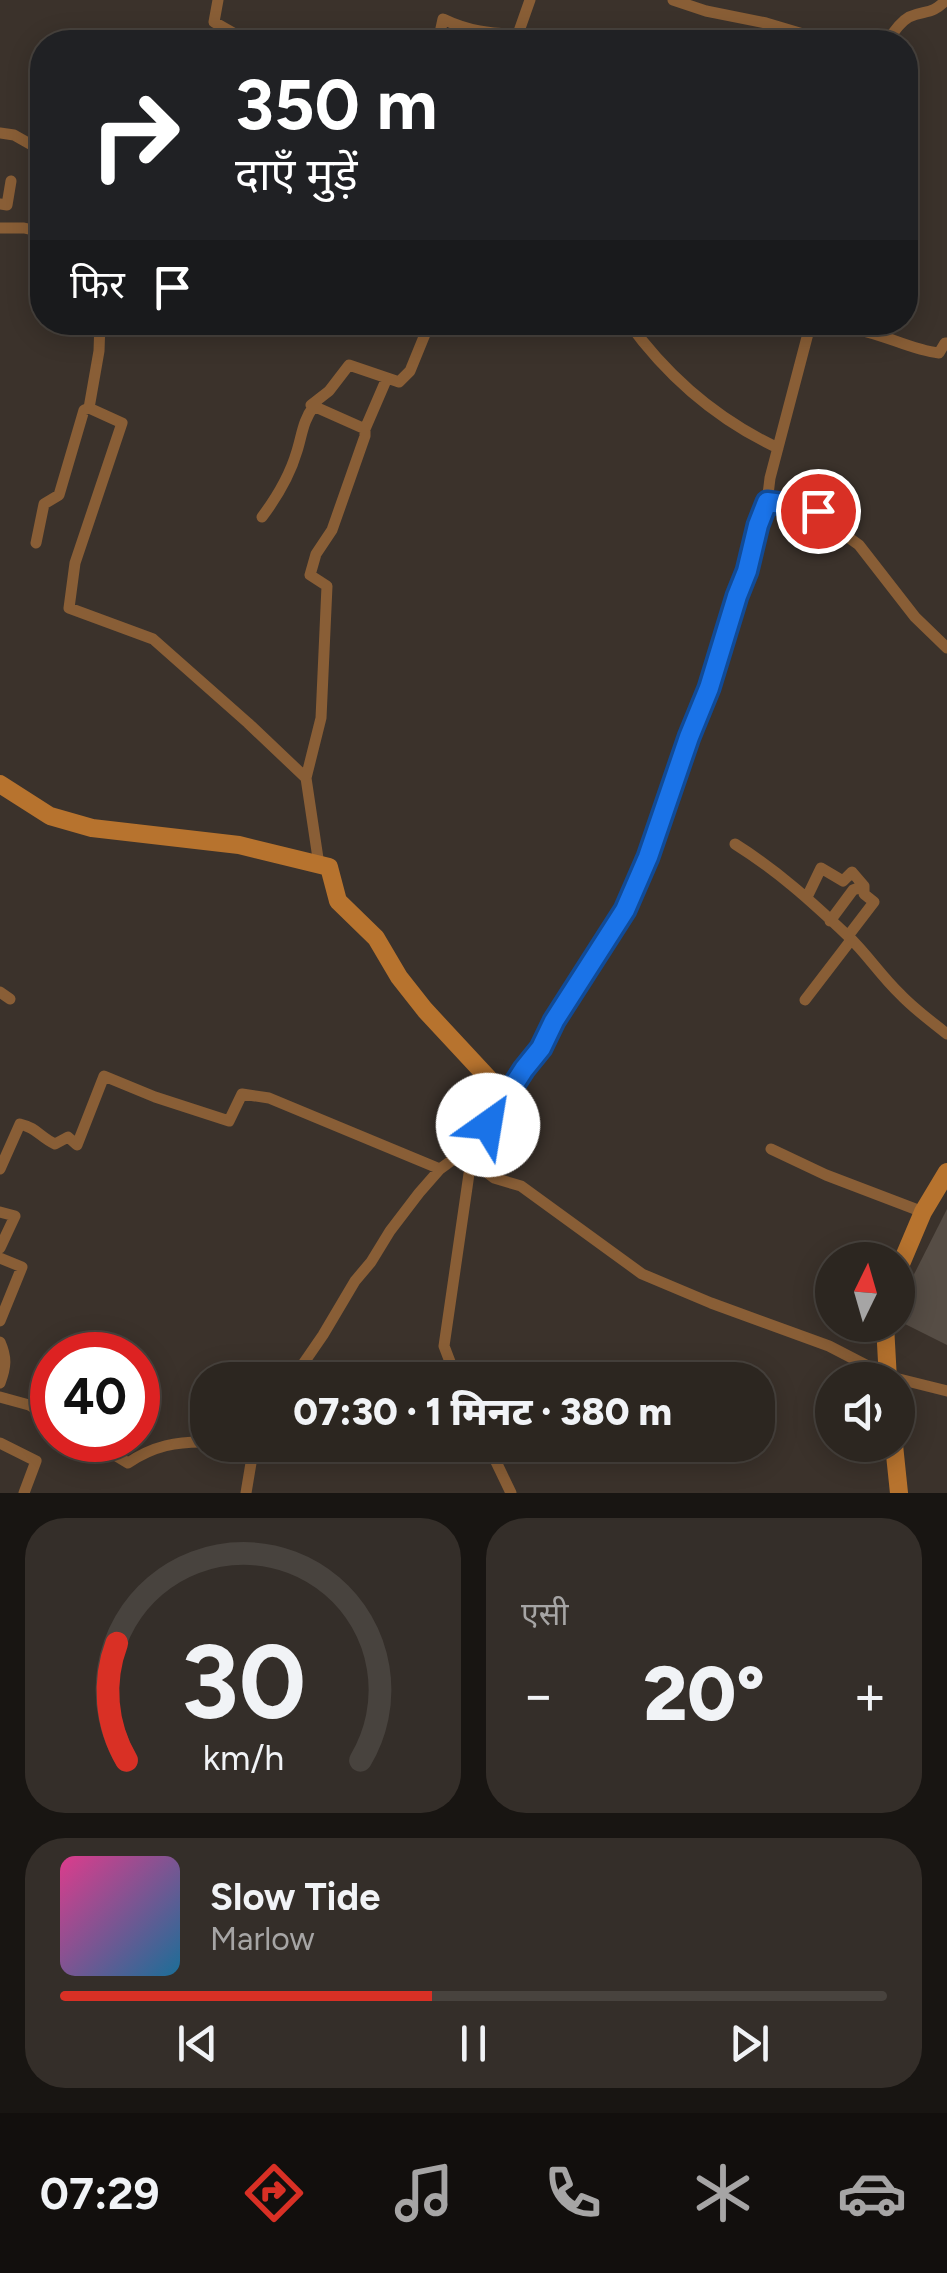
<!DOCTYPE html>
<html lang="hi">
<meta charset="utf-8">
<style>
body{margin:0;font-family:Figtree,"Noto Sans Devanagari",sans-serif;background:#342e29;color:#f1f3f6;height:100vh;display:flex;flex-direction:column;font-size:38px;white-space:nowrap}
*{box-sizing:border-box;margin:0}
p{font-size:32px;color:#a6a5a5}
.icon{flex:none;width:55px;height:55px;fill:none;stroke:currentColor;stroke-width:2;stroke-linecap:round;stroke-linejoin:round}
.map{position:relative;height:1493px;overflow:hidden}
.drawer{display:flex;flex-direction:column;gap:25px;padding:25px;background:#181512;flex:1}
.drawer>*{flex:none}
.hud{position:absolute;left:30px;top:30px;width:888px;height:305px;border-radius:40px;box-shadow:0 5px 25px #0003,0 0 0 2px #48433e;background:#202124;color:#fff;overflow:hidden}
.needle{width:65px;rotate:5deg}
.fabs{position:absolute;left:815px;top:1242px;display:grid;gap:20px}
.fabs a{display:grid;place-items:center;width:100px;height:100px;border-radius:50%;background:#2c2620;box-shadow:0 5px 25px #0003,0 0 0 2px #48433e;font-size:50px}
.speed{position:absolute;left:30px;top:1332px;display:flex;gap:20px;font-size:50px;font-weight:700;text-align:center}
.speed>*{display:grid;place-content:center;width:130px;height:130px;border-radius:50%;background:#2c2620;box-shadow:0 5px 25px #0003,0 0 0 2px #48433e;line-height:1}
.speed .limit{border:15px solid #d22;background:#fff;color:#111}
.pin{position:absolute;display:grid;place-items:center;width:85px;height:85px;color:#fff;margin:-42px;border:5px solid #fff;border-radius:50%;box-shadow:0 2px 10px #0007}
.me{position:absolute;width:110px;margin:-55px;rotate:32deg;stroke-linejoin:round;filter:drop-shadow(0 0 8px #0008)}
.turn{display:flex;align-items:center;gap:35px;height:210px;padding:0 40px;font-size:45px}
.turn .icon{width:130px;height:130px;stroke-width:2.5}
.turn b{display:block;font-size:70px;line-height:85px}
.then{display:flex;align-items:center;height:95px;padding:0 40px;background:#0003;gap:20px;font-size:38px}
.big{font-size:75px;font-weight:800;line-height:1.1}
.drawer .tile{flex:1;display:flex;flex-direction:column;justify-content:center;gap:15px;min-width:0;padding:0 35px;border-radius:40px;background:#342e29}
.drawer .dial{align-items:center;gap:0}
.dial svg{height:260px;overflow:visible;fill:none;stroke:#48433e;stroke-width:7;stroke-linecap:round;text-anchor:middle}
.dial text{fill:#f1f3f6;stroke:none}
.song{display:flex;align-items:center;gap:30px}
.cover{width:120px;height:120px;border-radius:15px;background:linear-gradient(135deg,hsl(330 70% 55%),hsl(200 70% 35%))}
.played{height:10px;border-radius:5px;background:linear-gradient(90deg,#d93025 45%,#48433e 45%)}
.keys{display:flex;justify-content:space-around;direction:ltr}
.heat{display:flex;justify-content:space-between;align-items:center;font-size:55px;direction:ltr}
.drawer .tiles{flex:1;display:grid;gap:25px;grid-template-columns:1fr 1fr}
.tile:last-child{grid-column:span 2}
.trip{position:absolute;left:190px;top:1362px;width:585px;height:100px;border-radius:40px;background:#2c2620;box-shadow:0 5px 25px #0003,0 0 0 2px #48433e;font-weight:800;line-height:100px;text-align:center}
.menu{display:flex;height:160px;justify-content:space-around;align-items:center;background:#120f0d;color:#a6a5a5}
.menu .icon{width:70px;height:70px}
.menu .current{color:#d93025}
.menu b{font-size:45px;color:#f1f3f6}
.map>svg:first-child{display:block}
.building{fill:#564d45}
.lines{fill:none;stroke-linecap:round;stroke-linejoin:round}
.street{stroke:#895e36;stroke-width:11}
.secondary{stroke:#b7732e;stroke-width:18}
.route-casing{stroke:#114b97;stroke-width:25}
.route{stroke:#1a73e8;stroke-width:18}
</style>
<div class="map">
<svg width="947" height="1493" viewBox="0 0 947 1493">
<rect width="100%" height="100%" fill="#3b322b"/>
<!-- building -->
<path class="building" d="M 947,1209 L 947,1345 L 899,1321 L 900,1302 Z"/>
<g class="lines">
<!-- street -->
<path class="street" d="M 218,0 L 214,22 L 249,42
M 673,0 L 706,11 L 766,23 L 830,42
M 438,42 L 443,19 C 468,31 490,34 518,34 L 530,0
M 887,42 C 892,34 900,22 909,17 C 925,10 932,15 946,0
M 0,133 L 14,135 L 37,148 L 42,145
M 0,204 L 7,205 L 11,181
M 0,228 L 24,228 L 42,232
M 100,322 L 99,351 L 89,408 L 122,423 L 75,563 L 69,608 L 153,639 L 248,723 L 306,778 L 319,865
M 628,322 C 667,376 718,420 778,448
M 811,322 L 770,478 L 767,503 L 799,505 L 818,511 L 834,527 L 859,545 L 915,617 L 947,648
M 819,322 C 833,325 847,326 860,330 C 888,336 912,350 939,353 L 945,343 L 947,343
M 387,378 L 365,429 L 311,405 L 329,391 L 349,365 L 399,382 L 410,371 L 430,322
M 262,517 C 277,497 290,475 297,451 C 302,435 303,420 314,406
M 36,543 L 44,504 L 59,495 L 84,410 L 89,408
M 306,778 L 321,718 L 327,586 L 310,575 L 316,554 L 332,530 L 365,436 L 365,429
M 735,844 C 778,871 812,902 848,936 C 867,954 881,976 900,994 C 914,1009 931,1021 947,1034
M 807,897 L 821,868 L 843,881 L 852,872 L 864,886 L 864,894 L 874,902 L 848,936
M 830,921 L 853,890 L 864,886
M 0,992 L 10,999
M 805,1000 L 851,940
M 505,1096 L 541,1048 L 554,1021 L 625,909 L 637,881 L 709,687 L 737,596 L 747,571 L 758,525 L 767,503
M 771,1149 L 826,1175 L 923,1212
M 0,1169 L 20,1124 C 37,1128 40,1137 55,1144 L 68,1137 L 77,1145 L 104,1076 L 155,1097 L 229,1121 L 242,1094 L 269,1098 L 440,1169
M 0,1212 L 15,1216 L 0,1248
M 0,1258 L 22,1267 L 0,1321
M 0,1342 C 7,1358 6,1367 0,1383
M 292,1380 L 323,1335 L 355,1281 L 371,1262 L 390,1231 L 419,1193 L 440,1169 L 462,1153 L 494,1178 L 521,1186 L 642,1274 L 711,1303 L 829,1346 L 887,1376 L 947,1391
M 457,1380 L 444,1346 L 471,1160
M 0,1397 L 29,1405 L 52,1418
M 90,1440 L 128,1463 C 153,1446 177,1441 208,1442
M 0,1443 L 36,1461 L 24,1493
M 488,1445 L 511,1493
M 246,1493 L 254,1445"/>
<!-- secondary -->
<path class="secondary" d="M 0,784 L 50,816 L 92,828 L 239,845 L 329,867 L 338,901 L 376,938 L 399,977 L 425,1010 L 505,1096 L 488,1125 L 462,1153
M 898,1271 L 923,1212 L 947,1172
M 885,1325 L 888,1380
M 894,1445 L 899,1493"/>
</g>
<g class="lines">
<!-- route casing -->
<g class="route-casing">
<path id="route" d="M 488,1125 L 524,1069 L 541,1048 L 554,1021 L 625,910 L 648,857 L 689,737 L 709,688 L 737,596 L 747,571 L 758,525 L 767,502 L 799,506 L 818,511"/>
</g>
<!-- route -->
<use href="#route" class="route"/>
</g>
</svg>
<div class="fabs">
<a><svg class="needle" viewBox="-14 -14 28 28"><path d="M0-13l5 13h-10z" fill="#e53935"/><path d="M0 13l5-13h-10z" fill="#a6a5a5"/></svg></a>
<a><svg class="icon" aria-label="sound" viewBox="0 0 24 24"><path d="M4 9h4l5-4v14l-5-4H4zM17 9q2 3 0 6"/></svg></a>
</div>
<div class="speed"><div class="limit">40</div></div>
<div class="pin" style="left:818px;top:511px;background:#d93025"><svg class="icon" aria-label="arrive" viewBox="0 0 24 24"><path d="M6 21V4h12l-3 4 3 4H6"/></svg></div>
<svg class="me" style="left:488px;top:1125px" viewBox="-20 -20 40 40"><circle r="19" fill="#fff"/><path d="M0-13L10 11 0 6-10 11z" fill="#1a73e8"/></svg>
<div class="trip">07:30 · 1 मिनट · 380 m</div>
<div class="hud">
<div class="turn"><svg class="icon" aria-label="right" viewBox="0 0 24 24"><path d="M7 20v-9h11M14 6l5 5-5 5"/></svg><div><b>350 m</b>दाएँ मुड़ें</div></div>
<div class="then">फिर<svg class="icon" aria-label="arrive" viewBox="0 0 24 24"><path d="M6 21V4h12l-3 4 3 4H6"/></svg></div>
</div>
</div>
<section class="drawer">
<div class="tiles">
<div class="tile dial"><svg viewBox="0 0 100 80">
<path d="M14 69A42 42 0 1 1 86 69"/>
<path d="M14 69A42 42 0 0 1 11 33" stroke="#d93025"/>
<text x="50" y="56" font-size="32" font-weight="700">30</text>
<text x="50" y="72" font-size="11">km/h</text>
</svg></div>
<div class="tile"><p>एसी</p>
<div class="heat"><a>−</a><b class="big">20°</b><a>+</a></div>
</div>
<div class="tile">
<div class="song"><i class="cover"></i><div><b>Slow Tide</b><p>Marlow</p></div></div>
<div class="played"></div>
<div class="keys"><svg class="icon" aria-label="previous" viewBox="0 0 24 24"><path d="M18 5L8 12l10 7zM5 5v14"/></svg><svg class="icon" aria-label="pause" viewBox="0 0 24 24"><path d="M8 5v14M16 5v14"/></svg><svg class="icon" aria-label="next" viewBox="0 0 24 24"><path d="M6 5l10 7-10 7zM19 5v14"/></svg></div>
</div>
</div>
</section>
<nav class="menu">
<b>07:29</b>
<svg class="icon current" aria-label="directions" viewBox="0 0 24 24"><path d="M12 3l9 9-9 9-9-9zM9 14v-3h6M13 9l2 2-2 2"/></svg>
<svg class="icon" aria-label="music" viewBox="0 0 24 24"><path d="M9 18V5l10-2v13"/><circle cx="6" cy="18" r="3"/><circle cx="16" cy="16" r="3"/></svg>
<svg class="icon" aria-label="phone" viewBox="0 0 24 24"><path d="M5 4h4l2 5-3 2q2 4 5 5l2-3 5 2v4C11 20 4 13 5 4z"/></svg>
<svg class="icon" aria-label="climate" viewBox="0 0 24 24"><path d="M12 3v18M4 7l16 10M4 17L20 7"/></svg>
<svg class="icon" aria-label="car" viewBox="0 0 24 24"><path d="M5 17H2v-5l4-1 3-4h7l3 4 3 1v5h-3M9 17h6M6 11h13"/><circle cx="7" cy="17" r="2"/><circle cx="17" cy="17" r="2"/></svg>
</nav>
